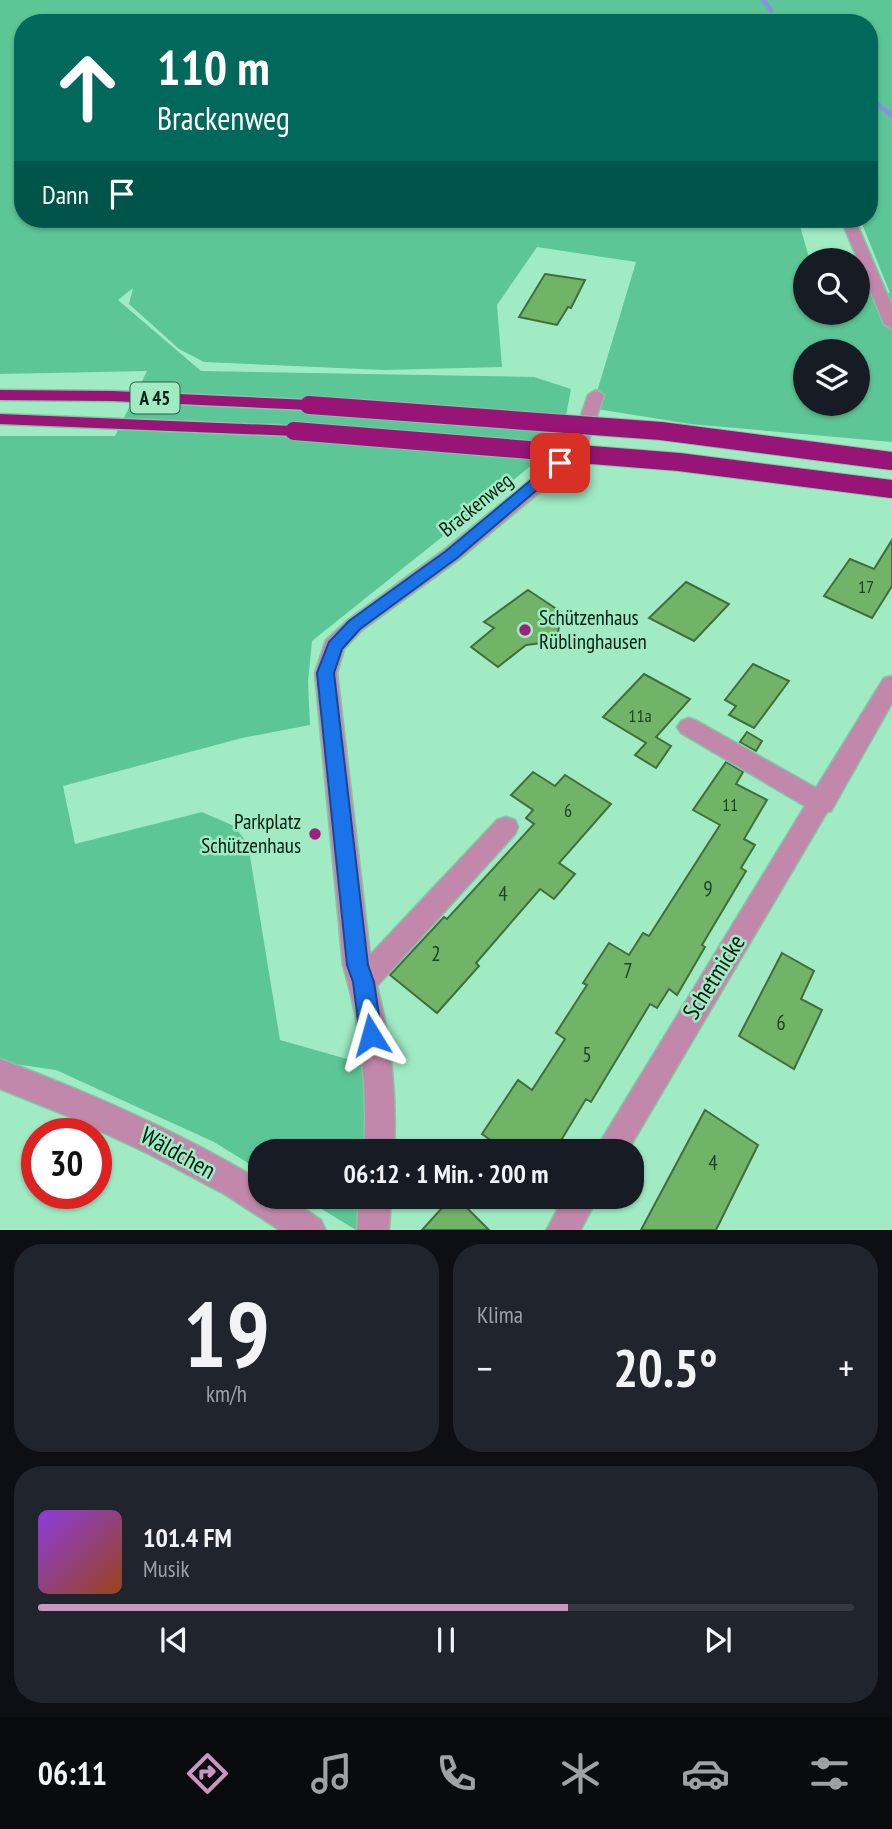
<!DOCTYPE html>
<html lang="de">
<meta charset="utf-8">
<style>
body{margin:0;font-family:"PT Sans Narrow",sans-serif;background:#20242c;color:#f1f3f6;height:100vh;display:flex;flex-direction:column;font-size:26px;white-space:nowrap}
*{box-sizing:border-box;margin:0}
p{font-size:23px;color:#9ea1a6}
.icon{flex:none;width:38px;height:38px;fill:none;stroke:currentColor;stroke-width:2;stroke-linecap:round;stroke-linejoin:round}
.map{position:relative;height:1230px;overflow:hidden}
.panel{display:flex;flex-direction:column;gap:14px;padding:14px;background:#0d0f14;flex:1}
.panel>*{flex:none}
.top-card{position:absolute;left:14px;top:14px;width:864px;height:214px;border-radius:28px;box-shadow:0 2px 5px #0004;background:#00695c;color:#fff;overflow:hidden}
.fabs{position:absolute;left:793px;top:248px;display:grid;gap:14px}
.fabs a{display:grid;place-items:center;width:77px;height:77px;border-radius:50%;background:#171b24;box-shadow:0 2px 5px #0004;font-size:35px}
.speed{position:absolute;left:21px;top:1118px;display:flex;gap:14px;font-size:35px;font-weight:700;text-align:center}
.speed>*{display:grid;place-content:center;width:91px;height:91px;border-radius:50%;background:#171b24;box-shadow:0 2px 5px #0004;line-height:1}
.speed .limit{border:10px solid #d22;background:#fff;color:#111}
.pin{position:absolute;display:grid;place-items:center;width:60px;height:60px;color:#fff;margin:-30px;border-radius:14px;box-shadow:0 4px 10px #0006}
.me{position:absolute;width:77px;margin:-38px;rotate:352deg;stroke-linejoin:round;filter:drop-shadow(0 0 5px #0008)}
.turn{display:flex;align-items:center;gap:24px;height:147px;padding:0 28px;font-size:32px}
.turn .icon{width:91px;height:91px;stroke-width:2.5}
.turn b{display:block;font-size:49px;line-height:60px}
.then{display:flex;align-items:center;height:66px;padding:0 28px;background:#0003;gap:14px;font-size:26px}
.big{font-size:52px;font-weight:700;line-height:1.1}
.panel .card{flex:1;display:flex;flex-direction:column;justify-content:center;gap:10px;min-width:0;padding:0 24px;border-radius:28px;background:#20242c}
.panel .dial{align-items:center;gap:0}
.dial b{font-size:91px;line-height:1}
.song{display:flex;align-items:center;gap:21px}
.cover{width:84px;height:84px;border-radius:10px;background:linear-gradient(135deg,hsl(270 70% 55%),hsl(20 70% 35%))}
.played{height:7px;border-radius:4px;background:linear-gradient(90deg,#ca95bf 65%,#363941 65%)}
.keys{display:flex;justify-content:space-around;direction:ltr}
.heat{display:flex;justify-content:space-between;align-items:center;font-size:38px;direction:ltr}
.panel .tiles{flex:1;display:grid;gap:14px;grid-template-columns:1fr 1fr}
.card:last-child{grid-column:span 2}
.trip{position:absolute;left:248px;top:1139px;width:396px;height:70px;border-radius:28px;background:#171b24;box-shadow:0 2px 5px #0004;font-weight:700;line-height:70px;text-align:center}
.tabs{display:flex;height:112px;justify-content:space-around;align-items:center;background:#090b0e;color:#9ea1a6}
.tabs .icon{width:49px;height:49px}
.tabs .selected{color:#ca95bf}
.tabs b{font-size:32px;color:#f1f3f6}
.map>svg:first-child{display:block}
.green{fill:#5dc696;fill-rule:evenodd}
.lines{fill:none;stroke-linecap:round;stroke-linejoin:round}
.stream{stroke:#8b8ee6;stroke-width:4.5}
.building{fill:#71b467;stroke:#416e3b;stroke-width:2}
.minor-casing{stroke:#83c6a4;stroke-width:3}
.motorway-casing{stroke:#83c6a4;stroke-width:3}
.minor{fill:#c188ac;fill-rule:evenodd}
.motorway{fill:#981477;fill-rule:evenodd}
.motorway-bridge-casing{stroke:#83c6a4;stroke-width:20;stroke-linecap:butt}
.motorway-bridge{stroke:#981477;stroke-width:18}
.route{fill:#1a73e8;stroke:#114b97;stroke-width:2}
.poi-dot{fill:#9b227b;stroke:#a0ebc4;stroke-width:2.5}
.labels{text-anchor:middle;stroke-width:5;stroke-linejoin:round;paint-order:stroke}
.number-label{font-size:18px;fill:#1c4426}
.shield{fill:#a0ebc4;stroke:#305c47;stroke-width:2}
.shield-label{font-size:19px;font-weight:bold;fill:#001e11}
.street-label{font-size:21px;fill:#001e11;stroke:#a0ebc4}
.poi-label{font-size:21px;fill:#001e11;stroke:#a0ebc4;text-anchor:start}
.near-number-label{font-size:21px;fill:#1c4426}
.near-street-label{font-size:24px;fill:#001e11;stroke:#a0ebc4}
</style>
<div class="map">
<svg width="892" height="1231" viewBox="0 0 892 1231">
<rect width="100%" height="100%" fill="#a0ebc4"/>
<!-- green -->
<path class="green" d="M 0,0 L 892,0 L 892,442 L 690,424 L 597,409 L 596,395 L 636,262 L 537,247 L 497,305 L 502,367 L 384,370 L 204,362 L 179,349 L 129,304 L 133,288 L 118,300 L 201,371 L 534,377 L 571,389 L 563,432 L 527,469 L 312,641 L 308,682 L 310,725 L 242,738 L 63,786 L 75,844 L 202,812 L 234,826 L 248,844 L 280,1040 L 361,1063 L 371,1151 L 261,1152 L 261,1171 L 214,1142 L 56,1070 L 0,1062 L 0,436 L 115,436 L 147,371 L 0,374 ZM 23,23 L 870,23 L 870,219 L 860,219 L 890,293 L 858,289 L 858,313 L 805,313 L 805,261 L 810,261 L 798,219 L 23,219 ZM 805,352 L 858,352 L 858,404 L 805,404 Z
M 302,1197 L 372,1197 L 373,1230 L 356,1230 Z"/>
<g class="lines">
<!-- stream -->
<path class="stream" d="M 763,0 L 771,10
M 778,19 L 780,23
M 870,98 L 892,116"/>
</g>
<!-- building -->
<path class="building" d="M 545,274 L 585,280 L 571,308 L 568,307 L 557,325 L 519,317 Z
M 892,540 L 892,586 L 872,618 L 824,596 L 850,559 L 874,569 Z
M 686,582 L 729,604 L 694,641 L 649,618 Z
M 528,590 L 561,612 L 558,633 L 550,642 L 526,645 L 498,667 L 471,647 L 494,628 L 484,622 Z
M 753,664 L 789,681 L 754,728 L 729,715 L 736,706 L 725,700 Z
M 644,674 L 690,699 L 656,737 L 671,746 L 656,768 L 635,755 L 646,743 L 603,717 Z
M 747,732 L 762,741 L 756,751 L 740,742 Z
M 726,762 L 743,772 L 736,784 L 767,800 L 744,839 L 755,845 L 741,868 L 746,871 L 702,945 L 705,947 L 677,995 L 669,989 L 657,1008 L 650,1004 L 591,1102 L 586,1099 L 554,1152 L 507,1152 L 482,1134 L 518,1080 L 532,1090 L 565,1039 L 556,1033 L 587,985 L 583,983 L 609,943 L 629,955 L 643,933 L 649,936 L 720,825 L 693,810 Z
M 533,772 L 555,786 L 565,775 L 611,804 L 559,863 L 575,874 L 554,899 L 540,889 L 476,963 L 479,966 L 437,1013 L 390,975 L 444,917 L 447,919 L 534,824 L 526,818 L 533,810 L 511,795 Z
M 782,953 L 814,971 L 801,999 L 822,1010 L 794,1069 L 739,1036 Z
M 705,1110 L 758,1145 L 716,1230 L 641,1230 Z
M 452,1197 L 456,1197 L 489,1230 L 422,1230 Z"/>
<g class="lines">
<!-- minor casing -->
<g class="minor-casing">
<path id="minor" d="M 841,219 L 855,219 L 892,306 L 892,329 L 884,324 Z
M 596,390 L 604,395 L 586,448 L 548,485 L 458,560 L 362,630 L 344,649 L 337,673 L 370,955 L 497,820 L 506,817 L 515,820 L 518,827 L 515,834 L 377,986 C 391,1040 397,1096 394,1152 L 364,1152 C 368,1089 361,1025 343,965 L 315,673 L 326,640 L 348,620 L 444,550 L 534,477 L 572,442 L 588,395 Z
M 892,676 L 892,703 L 831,811 L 827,812 L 627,1152 L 594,1152 L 805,806 L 681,733 L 677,727 L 681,721 L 689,718 L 697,721 L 816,788 L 884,678 Z
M 0,1059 C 90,1093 178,1131 261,1181 L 261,1197 L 287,1197 L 321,1220 L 326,1231 L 281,1231 L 226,1195 L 149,1154 L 70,1117 L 0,1089 Z
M 359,1197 L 391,1197 L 389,1231 L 357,1231 Z
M 564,1197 L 598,1197 L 580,1231 L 546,1231 Z"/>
</g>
<!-- motorway casing -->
<g class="motorway-casing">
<path id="motorway" d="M 0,390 L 112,391 L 309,400 L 318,405 L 309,410 L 112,401 L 0,400 Z
M 0,414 L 294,426 L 303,431 L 294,436 L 0,424 Z"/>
</g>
<!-- minor -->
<use href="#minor" class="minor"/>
<!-- motorway -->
<use href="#motorway" class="motorway"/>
<!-- motorway-bridge casing -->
<g class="motorway-bridge-casing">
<path id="motorway-bridge" d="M 309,405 L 661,431 L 892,461
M 294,431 L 679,462 L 892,489"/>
</g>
<!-- motorway-bridge -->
<use href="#motorway-bridge" class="motorway-bridge"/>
</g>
<!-- route -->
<path class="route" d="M 560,458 L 567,463 L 565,466 L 457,558 L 360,629 L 342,649 L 334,673 L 368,965 L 374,982 L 382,1035 L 379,1042 L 371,1045 L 363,1042 L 360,1035 L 353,982 L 347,965 L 317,673 L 329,642 L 349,621 L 446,551 L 555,460 Z"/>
<!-- markers -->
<g class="poi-dot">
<circle cx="525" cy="630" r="7"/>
<circle cx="315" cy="834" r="7"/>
</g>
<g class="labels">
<!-- number labels -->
<g class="number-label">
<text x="866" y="593">17</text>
<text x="640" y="722">11a</text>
<text x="730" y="811">11</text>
<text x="568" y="817">6</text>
</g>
<!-- shield labels -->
<rect class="shield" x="130.5" y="382.5" width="49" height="31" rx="5"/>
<g class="shield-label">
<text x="155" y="405">A 45</text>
</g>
<!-- street labels -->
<g class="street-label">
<text transform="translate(476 505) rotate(-39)" y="7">Brackenweg</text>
</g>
<!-- poi labels -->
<g class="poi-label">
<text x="539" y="625">Schützenhaus<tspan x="539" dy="24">Rüblinghausen</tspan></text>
<text x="301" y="829" text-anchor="end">Parkplatz<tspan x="301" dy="24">Schützenhaus</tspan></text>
</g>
<!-- near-number labels -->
<g class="near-number-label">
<text x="708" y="896">9</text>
<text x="503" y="901">4</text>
<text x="436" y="961">2</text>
<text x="628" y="978">7</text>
<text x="781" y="1030">6</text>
<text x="587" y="1062">5</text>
<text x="713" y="1170">4</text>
</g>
<!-- near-street labels -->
<g class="near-street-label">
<text transform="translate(714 977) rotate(-58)" y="8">Schetmicke</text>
<text transform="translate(178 1153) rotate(29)" y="8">Wäldchen</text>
</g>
</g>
</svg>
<div class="fabs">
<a><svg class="icon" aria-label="search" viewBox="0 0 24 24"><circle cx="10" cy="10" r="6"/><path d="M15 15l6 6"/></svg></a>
<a><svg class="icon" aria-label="layers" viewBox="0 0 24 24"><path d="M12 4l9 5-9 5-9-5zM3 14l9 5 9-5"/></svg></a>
</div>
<div class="speed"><div class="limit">30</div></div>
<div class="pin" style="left:560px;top:463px;background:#d93025"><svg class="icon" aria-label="arrive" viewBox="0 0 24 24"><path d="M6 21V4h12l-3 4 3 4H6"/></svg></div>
<svg class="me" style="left:371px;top:1035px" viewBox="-20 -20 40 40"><path d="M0-17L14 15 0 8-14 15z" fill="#1a73e8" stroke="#fff" stroke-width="4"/></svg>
<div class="trip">06:12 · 1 Min. · 200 m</div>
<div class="top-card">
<div class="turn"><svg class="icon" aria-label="ahead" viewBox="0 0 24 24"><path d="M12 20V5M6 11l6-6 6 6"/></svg><div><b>110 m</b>Brackenweg</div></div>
<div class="then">Dann<svg class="icon" aria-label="arrive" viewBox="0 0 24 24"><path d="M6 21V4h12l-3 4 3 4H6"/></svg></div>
</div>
</div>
<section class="panel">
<div class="tiles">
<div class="card dial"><b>19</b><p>km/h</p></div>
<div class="card"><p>Klima</p>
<div class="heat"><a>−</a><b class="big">20.5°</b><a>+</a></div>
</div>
<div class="card">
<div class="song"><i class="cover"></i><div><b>101.4 FM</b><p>Musik</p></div></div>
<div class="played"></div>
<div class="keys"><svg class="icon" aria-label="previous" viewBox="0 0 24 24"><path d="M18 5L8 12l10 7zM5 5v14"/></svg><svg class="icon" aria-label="pause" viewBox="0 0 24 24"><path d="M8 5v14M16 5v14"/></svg><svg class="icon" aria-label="next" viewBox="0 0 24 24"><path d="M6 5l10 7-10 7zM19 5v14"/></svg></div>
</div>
</div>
</section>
<nav class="tabs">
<b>06:11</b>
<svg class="icon selected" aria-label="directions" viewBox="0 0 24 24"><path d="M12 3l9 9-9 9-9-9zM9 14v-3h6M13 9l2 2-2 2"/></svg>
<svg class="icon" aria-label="music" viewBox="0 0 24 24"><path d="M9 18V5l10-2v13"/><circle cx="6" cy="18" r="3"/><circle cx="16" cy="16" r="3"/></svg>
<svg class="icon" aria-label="phone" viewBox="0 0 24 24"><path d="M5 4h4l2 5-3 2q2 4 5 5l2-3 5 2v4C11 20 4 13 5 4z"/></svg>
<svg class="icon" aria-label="climate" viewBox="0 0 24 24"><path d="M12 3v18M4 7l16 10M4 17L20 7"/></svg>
<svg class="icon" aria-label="car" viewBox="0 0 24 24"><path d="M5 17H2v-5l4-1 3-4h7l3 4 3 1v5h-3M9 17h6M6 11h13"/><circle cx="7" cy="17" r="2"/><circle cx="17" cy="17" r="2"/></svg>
<svg class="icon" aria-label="filters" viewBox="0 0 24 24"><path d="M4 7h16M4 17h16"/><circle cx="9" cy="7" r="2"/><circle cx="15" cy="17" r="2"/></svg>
</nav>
